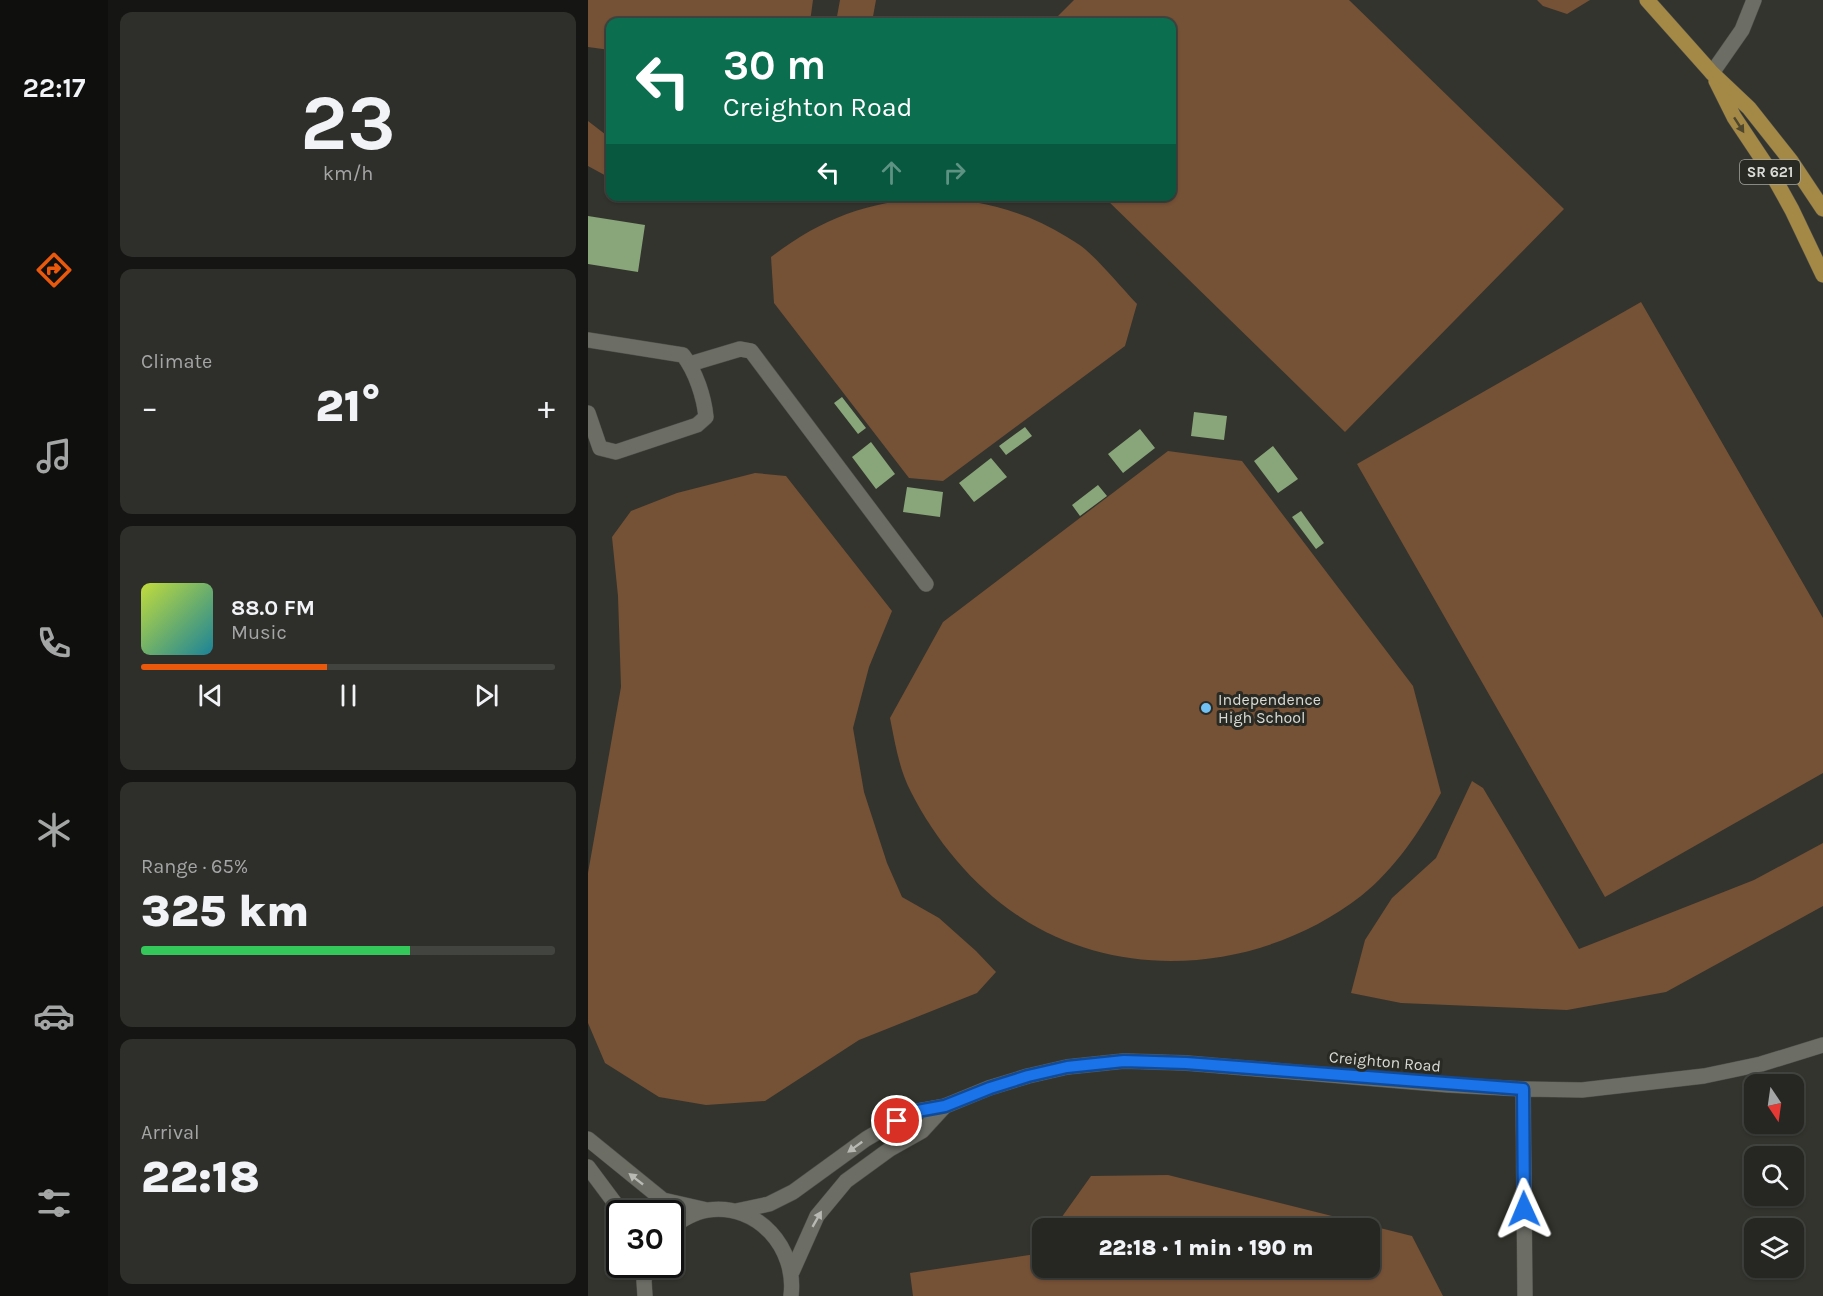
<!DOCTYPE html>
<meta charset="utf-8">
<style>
body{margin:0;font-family:Karla,sans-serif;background:#2e2f2a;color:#f1f3f6;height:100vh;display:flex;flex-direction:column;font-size:22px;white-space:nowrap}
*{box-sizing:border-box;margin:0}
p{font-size:20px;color:#a4a5a5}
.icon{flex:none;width:33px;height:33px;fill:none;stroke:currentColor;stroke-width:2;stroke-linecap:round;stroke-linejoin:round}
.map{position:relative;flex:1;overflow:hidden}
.drawer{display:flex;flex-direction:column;gap:12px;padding:12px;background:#151513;width:480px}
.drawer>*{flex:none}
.hud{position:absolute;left:18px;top:18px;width:570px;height:183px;border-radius:12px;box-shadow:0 2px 4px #0004,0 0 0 2px #424440;background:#0b6e4f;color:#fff;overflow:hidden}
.needle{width:39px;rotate:167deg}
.tools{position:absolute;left:1156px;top:1074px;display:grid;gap:12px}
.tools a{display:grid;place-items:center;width:60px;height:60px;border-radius:12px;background:#262722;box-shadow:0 2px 4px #0004,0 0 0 2px #424440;font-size:30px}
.speed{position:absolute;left:18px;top:1200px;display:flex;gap:12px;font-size:30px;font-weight:700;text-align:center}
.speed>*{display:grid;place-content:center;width:78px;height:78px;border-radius:50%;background:#262722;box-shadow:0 2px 4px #0004,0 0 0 2px #424440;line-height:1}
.speed .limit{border:3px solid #111;border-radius:9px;background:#fff;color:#111}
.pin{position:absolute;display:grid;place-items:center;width:51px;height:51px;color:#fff;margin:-26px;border:3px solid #fff;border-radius:50%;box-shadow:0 2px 6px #0007}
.me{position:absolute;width:66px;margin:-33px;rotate:359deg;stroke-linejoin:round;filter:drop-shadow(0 0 4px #0008)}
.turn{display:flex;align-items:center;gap:21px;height:126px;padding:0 18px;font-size:27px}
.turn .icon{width:78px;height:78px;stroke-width:2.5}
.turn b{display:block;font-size:42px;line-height:51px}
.lanes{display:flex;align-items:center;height:57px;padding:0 18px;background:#0003;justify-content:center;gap:30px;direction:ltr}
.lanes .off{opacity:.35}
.big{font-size:45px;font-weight:800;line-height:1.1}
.drawer .widget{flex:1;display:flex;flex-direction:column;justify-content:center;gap:9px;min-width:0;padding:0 21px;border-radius:12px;background:#2e2f2a}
.drawer .dial{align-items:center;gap:0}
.dial b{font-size:78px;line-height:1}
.song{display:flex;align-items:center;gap:18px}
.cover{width:72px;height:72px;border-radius:9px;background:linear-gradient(135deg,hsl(70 70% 55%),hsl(190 70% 35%))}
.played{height:6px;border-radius:3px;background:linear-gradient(90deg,#ea580c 45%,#424440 45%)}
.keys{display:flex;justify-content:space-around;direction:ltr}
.heat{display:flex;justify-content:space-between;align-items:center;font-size:33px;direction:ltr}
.charge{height:9px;border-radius:4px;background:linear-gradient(90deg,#34c759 65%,#424440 0)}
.trip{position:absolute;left:444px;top:1218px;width:348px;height:60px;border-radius:12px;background:#262722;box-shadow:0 2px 4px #0004,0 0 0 2px #424440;font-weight:800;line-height:60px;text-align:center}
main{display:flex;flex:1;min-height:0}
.dock{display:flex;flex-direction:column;width:108px;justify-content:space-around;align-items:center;background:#0f100e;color:#a4a5a5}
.dock .icon{width:42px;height:42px}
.dock .on{color:#ea580c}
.dock b{font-size:27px;color:#f1f3f6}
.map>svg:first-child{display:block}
.green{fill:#755136}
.building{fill:#89a57a}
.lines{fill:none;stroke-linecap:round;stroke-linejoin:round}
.minor-casing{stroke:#50504b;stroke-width:16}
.major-casing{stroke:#50504b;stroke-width:16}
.minor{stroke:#6c6d65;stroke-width:15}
.major{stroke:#a48845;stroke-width:15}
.oneway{fill:#4e462d}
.oneway2{fill:#b9b9b4}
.route-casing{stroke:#114b97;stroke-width:15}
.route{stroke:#1a73e8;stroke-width:10}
.poi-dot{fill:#71c1f5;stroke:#292a23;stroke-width:2}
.labels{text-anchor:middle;stroke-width:6;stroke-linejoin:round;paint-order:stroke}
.shield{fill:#292a23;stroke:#a5a5a0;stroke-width:1.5}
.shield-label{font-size:15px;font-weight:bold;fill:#dadad6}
.poi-label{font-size:16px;fill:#dadad6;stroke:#292a23;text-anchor:start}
.street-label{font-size:16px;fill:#dadad6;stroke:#292a23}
</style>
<main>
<nav class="dock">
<b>22:17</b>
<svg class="icon on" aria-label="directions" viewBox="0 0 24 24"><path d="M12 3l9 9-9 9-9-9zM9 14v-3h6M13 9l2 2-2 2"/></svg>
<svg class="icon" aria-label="music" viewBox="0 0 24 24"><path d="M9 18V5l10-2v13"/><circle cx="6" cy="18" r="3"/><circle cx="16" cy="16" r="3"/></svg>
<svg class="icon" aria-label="phone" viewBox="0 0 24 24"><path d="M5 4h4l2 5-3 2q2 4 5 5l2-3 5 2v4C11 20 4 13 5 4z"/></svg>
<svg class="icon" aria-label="climate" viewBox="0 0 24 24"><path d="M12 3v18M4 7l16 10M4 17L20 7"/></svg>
<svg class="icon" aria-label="car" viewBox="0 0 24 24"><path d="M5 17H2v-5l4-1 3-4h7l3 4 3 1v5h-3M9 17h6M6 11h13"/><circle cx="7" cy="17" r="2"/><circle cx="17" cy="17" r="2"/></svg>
<svg class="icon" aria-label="filters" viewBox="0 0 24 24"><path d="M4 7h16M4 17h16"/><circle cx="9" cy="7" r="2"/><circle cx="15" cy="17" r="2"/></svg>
</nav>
<section class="drawer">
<div class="widget dial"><b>23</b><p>km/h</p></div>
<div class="widget"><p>Climate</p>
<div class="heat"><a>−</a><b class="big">21°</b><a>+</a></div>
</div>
<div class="widget">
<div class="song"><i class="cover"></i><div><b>88.0 FM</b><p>Music</p></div></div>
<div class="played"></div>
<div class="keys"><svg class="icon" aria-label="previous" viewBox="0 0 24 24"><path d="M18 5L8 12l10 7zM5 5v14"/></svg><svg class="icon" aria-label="pause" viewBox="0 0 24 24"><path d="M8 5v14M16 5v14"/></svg><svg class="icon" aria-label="next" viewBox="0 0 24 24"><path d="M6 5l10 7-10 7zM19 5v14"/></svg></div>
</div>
<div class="widget"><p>Range · 65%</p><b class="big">325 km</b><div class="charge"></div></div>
<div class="widget"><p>Arrival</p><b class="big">22:18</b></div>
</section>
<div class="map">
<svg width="1235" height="1296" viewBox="0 0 1235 1296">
<rect width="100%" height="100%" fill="#33342d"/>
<!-- green -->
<path class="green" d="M 0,0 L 225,0 L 222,22 L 22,22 L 22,50 L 0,47 Z
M 252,0 L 288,0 L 284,22 L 248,22 Z
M 486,0 L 761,0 L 976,209 L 757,432 L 516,197 L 584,196 L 584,22 L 464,22 Z
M 949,0 L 1002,0 L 979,14 L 955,6 Z
M 0,121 L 22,138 L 22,178 L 0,166 Z
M 343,197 C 392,200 437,211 479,237 C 485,241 493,245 498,250 C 516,266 532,286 549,304 L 537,346 L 355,481 L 321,478 L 186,303 L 183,257 C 236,217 277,203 343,197 Z
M 1053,302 L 1235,618 L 1235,773 L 1017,897 L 769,464 Z
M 580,451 L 654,461 L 825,686 L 853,793 C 832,831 807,869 773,896 C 676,971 536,985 432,917 C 385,886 348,841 323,792 C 311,769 307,743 302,718 L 355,622 Z
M 167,473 L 198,476 L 304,611 L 281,667 L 265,728 L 276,792 L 299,863 L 314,897 L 351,918 L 388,951 L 408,972 L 389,993 L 271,1040 L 177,1101 L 118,1105 L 71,1097 L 17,1063 L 0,1023 L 0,873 L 33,687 L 30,596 L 24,537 L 43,511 L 89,493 Z
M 884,781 L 895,788 L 991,949 L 1166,880 L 1235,843 L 1235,906 L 1078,992 L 979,1010 L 813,1003 L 763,993 L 777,940 L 804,898 L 848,858 Z
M 580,1175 L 824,1236 L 855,1296 L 325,1296 L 322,1273 L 448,1254 L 454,1245 L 454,1268 L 782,1268 L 782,1228 L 466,1228 L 503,1176 Z"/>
<!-- building -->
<path class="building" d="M 0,216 L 57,225 L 50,272 L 0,264 Z
M 254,397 L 278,428 L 270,434 L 246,403 Z
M 606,412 L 639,416 L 636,440 L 603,436 Z
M 437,427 L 444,436 L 418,455 L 411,446 Z
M 552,429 L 567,448 L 535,473 L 520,454 Z
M 283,442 L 307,474 L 288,489 L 264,457 Z
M 685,446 L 710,479 L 690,493 L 666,461 Z
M 403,458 L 419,477 L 386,502 L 371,483 Z
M 510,485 L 519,496 L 492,516 L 484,505 Z
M 319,487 L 355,492 L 352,517 L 315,512 Z
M 713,511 L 736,543 L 728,549 L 704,517 Z"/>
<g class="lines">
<!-- minor casing -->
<g class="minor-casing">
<path id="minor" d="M 1124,73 L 1154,30 L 1166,0
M 0,340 L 95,355 C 108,372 116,397 118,417 L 109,425 L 28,452 L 12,448 L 0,413
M 102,364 L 152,349 L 163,351 L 338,584
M 935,1089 L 937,1296
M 0,1139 L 75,1200 L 119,1210
M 0,1167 L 35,1214
M 148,1211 L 181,1204 L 205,1192 L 278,1139 L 324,1112 L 357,1106 L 401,1088 L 440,1076 L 479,1067 L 536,1061 L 598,1063 L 860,1085 L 935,1089 L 994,1090 L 1116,1076 L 1173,1064 L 1235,1045
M 82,1228 C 94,1220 106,1212 120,1210 C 170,1203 209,1248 203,1296
M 204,1272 L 229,1216 L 258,1181 L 302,1149 L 334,1131 L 357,1106
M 57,1296 L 56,1281 L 59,1264"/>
</g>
<!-- major casing -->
<g class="major-casing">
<path id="major" d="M 1059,0 L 1124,73 L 1161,108 L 1203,161 L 1235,209
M 1128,81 L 1146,117 L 1184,174 L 1204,210 L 1235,275"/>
</g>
<!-- minor -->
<use href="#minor" class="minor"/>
<!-- major -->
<use href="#major" class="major"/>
</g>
<!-- one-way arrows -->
<defs><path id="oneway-solid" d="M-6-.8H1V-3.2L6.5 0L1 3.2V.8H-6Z" transform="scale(1.5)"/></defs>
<use class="oneway" href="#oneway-solid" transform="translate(1151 125) rotate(57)"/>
<g class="oneway2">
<use href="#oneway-solid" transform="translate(267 1147) rotate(144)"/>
<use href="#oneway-solid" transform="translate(48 1179) rotate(-142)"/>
<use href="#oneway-solid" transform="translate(229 1219) rotate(-60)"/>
</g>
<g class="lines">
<!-- route casing -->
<g class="route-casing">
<path id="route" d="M 309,1121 L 324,1112 L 357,1106 L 402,1088 L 440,1076 L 479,1067 L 536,1061 L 598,1063 L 935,1089 L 936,1209"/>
</g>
<!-- route -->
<use href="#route" class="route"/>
</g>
<!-- markers -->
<circle class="poi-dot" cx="618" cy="708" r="6"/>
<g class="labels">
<!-- shield labels -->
<rect class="shield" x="1152" y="160" width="60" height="24" rx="4.5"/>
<g class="shield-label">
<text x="1182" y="177">SR 621</text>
</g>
<!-- poi labels -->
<g class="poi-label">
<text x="630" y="705">Independence<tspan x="630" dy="18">High School</tspan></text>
</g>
<!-- street labels -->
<g class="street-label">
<text transform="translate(797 1061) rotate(5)" y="6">Creighton Road</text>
</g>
</g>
</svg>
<div class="tools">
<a><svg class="needle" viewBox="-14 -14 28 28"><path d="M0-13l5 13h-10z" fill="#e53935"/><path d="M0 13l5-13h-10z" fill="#a4a5a5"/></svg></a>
<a><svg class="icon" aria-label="search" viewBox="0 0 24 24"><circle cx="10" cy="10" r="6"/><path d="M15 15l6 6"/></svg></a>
<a><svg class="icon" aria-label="layers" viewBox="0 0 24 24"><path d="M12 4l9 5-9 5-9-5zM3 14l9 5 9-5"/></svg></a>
</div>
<div class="speed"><div class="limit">30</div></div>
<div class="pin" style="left:309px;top:1121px;background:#d93025"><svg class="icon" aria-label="arrive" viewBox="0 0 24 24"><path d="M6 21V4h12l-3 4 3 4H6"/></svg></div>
<svg class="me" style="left:936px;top:1209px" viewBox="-20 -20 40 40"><path d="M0-17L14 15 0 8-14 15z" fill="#1a73e8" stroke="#fff" stroke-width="4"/></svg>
<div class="trip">22:18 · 1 min · 190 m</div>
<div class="hud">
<div class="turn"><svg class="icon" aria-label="left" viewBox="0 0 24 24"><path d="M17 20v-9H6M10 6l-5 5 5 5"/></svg><div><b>30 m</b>Creighton Road</div></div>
<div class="lanes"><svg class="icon" aria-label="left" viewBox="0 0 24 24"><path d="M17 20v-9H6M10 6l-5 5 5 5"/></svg><svg class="icon off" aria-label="ahead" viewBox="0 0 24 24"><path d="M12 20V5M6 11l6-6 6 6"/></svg><svg class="icon off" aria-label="right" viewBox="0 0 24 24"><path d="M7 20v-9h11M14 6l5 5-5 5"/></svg></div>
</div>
</div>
</main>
